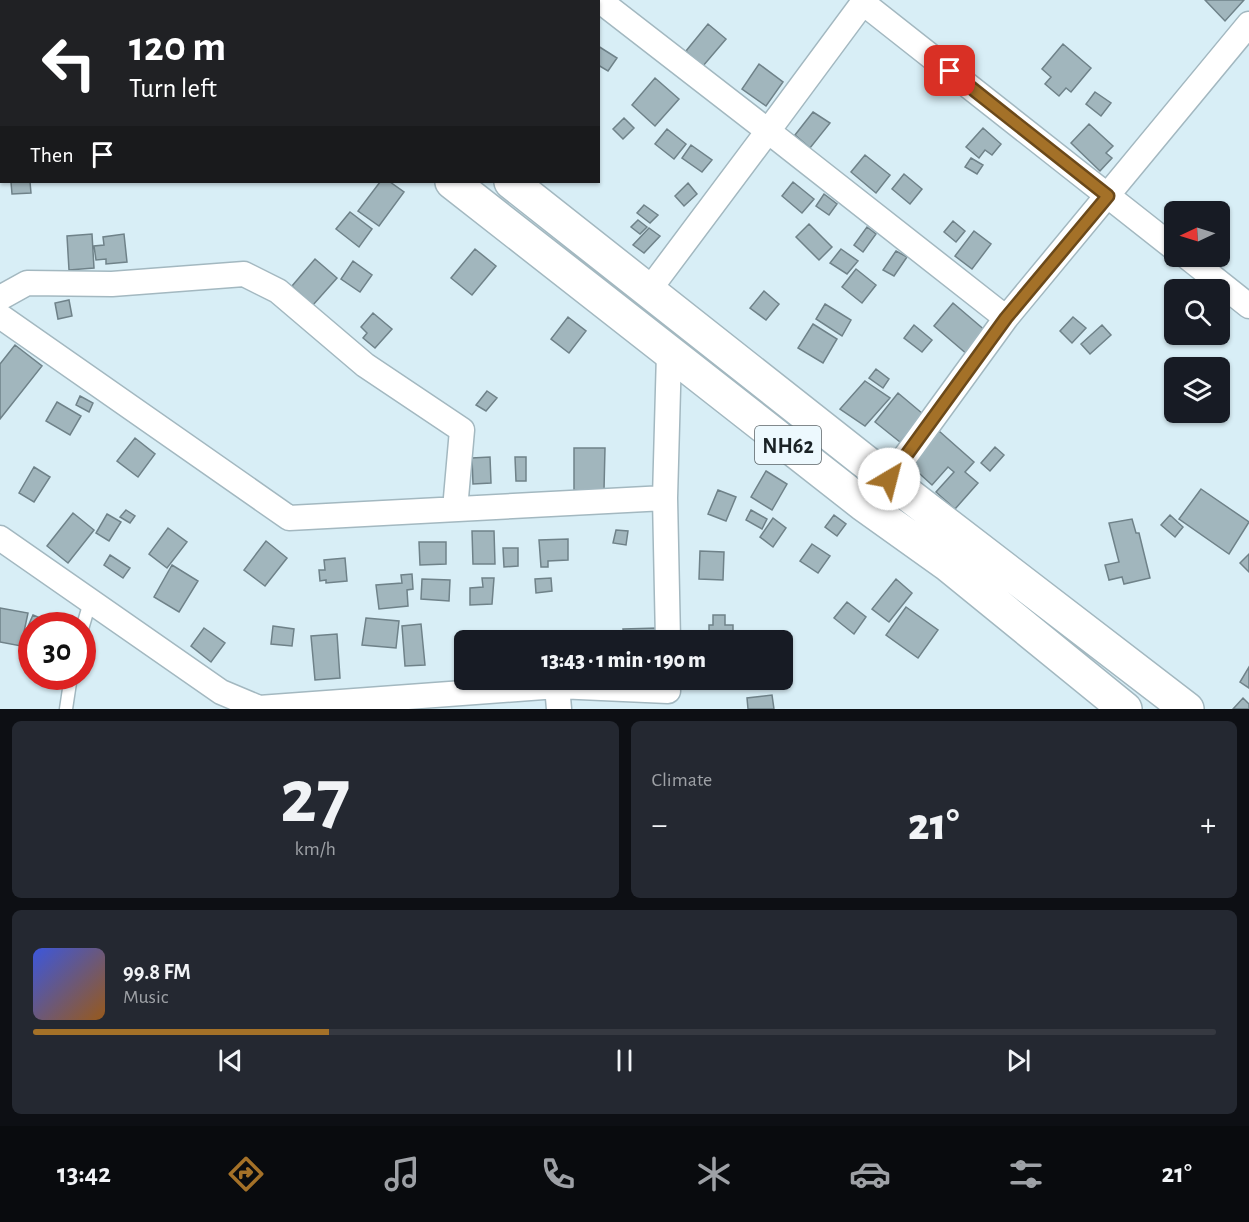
<!DOCTYPE html>
<meta charset="utf-8">
<style>
body{margin:0;font-family:"Alegreya Sans",sans-serif;background:#242831;color:#f1f3f6;height:100vh;display:flex;flex-direction:column;font-size:22px;white-space:nowrap}
*{box-sizing:border-box;margin:0}
p{font-size:20px;color:#9ea1a6}
.icon{flex:none;width:33px;height:33px;fill:none;stroke:currentColor;stroke-width:2;stroke-linecap:round;stroke-linejoin:round}
.map{position:relative;height:709px;overflow:hidden}
.side{display:flex;flex-direction:column;gap:12px;padding:12px;background:#0d0f14;flex:1}
.side>*{flex:none}
.banner{position:absolute;left:0px;top:0px;width:600px;height:183px;box-shadow:0 2px 4px #0004;background:#202124;color:#fff;overflow:hidden}
.needle{width:39px;rotate:266deg}
.controls{position:absolute;left:1164px;top:201px;display:grid;gap:12px}
.controls a{display:grid;place-items:center;width:66px;height:66px;border-radius:9px;background:#171b24;box-shadow:0 2px 4px #0004;font-size:30px}
.speed{position:absolute;left:18px;top:612px;display:flex;gap:12px;font-size:30px;font-weight:700;text-align:center}
.speed>*{display:grid;place-content:center;width:78px;height:78px;border-radius:50%;background:#171b24;box-shadow:0 2px 4px #0004;line-height:1}
.speed .limit{border:9px solid #d22;background:#fff;color:#111}
.pin{position:absolute;display:grid;place-items:center;width:51px;height:51px;color:#fff;margin:-26px;border-radius:12px;box-shadow:0 3px 9px #0006}
.me{position:absolute;width:66px;margin:-33px;rotate:37deg;stroke-linejoin:round;filter:drop-shadow(0 0 4px #0008)}
.turn{display:flex;align-items:center;gap:21px;height:126px;padding:0 30px;font-size:27px}
.turn .icon{width:78px;height:78px;stroke-width:2.5}
.turn b{display:block;font-size:42px;line-height:51px}
.then{display:flex;align-items:center;height:57px;padding:0 30px;background:#0003;gap:12px;font-size:22px}
.big{font-size:45px;font-weight:800;line-height:1.1}
.side .tile{flex:1;display:flex;flex-direction:column;justify-content:center;gap:9px;min-width:0;padding:0 21px;border-radius:9px;background:#242831}
.side .dial{align-items:center;gap:0}
.dial b{font-size:78px;line-height:1}
.song{display:flex;align-items:center;gap:18px}
.cover{width:72px;height:72px;border-radius:9px;background:linear-gradient(135deg,hsl(230 70% 55%),hsl(30 70% 35%))}
.played{height:6px;border-radius:3px;background:linear-gradient(90deg,#a47128 25%,#363941 25%)}
.keys{display:flex;justify-content:space-around;direction:ltr}
.heat{display:flex;justify-content:space-between;align-items:center;font-size:33px;direction:ltr}
.side .tiles{flex:1;display:grid;gap:12px;grid-template-columns:1fr 1fr}
.tile:last-child{grid-column:span 2}
.trip{position:absolute;left:454px;top:630px;width:339px;height:60px;border-radius:9px;background:#171b24;box-shadow:0 2px 4px #0004;font-weight:800;line-height:60px;text-align:center}
.tab-bar{display:flex;height:96px;justify-content:space-around;align-items:center;background:#090b0e;color:#9ea1a6}
.tab-bar .icon{width:42px;height:42px}
.tab-bar .selected{color:#a47128}
.tab-bar b{font-size:27px;color:#f1f3f6}
.map>svg:first-child{display:block}
.building{fill:#a1b6bd;stroke:#6f8289;stroke-width:1.5}
.lines{fill:none;stroke-linecap:round;stroke-linejoin:round}
.lane-casing{stroke:#a3b8c0;stroke-width:15}
.street-casing{stroke:#a3b8c0;stroke-width:27}
.primary-casing{stroke:#a3b8c0;stroke-width:36}
.lane{stroke:#fff;stroke-width:12}
.street{stroke:#fff;stroke-width:24}
.primary{stroke:#fff;stroke-width:33}
.route-casing{stroke:#6b491a;stroke-width:15}
.route{stroke:#a47128;stroke-width:10}
.labels{text-anchor:middle;stroke-width:5;stroke-linejoin:round;paint-order:stroke}
.shield{fill:#edf9fe;stroke:#5a6367;stroke-width:1.5}
.shield-label{font-size:22px;font-weight:bold;fill:#1b2326}
</style>
<div class="map">
<svg width="1249" height="709" viewBox="0 0 1249 709">
<rect width="100%" height="100%" fill="#d8eef6"/>
<!-- building -->
<path class="building" d="M 1205,0 L 1244,0 L 1225,21 Z
M 708,24 L 726,39 L 703,66 L 686,51 Z
M 1063,44 L 1091,68 L 1071,92 L 1066,88 L 1059,96 L 1045,84 L 1051,77 L 1042,69 Z
M 598,46 L 617,58 L 608,71 L 598,65 Z
M 759,64 L 783,82 L 766,106 L 742,89 Z
M 655,78 L 679,99 L 655,126 L 632,105 Z
M 1095,92 L 1111,103 L 1101,116 L 1086,104 Z
M 813,112 L 830,123 L 810,148 L 795,135 Z
M 624,118 L 634,128 L 623,139 L 613,129 Z
M 1089,124 L 1113,146 L 1106,153 L 1112,158 L 1100,171 L 1071,143 Z
M 983,128 L 1001,144 L 992,155 L 985,150 L 979,158 L 966,147 Z
M 667,129 L 686,144 L 674,159 L 655,144 Z
M 691,145 L 712,160 L 702,172 L 682,158 Z
M 865,155 L 890,175 L 876,193 L 851,172 Z
M 971,158 L 983,165 L 977,174 L 965,167 Z
M 904,174 L 922,189 L 910,204 L 892,189 Z
M 11,182 L 30,182 L 31,193 L 12,194 Z
M 380,182 L 390,182 L 404,192 L 379,226 L 358,211 Z
M 793,182 L 814,199 L 802,213 L 782,196 Z
M 688,183 L 697,194 L 684,206 L 675,196 Z
M 824,194 L 837,204 L 829,215 L 816,206 Z
M 644,205 L 658,215 L 650,223 L 637,213 Z
M 350,212 L 372,229 L 359,247 L 336,229 Z
M 638,220 L 647,227 L 640,234 L 631,227 Z
M 953,221 L 965,231 L 956,242 L 944,232 Z
M 809,224 L 832,247 L 819,260 L 796,237 Z
M 867,227 L 876,234 L 863,252 L 854,245 Z
M 649,228 L 660,236 L 644,253 L 633,245 Z
M 974,231 L 991,244 L 972,269 L 955,256 Z
M 92,234 L 94,268 L 69,270 L 67,236 Z
M 124,234 L 127,262 L 106,264 L 106,259 L 96,260 L 94,246 L 104,245 L 103,237 Z
M 475,249 L 496,266 L 472,295 L 451,278 Z
M 841,249 L 858,261 L 847,274 L 830,263 Z
M 896,251 L 907,257 L 894,276 L 883,270 Z
M 315,259 L 337,278 L 313,305 L 292,286 Z
M 353,261 L 372,275 L 360,292 L 341,279 Z
M 856,269 L 876,285 L 862,303 L 842,287 Z
M 764,291 L 779,304 L 766,320 L 750,308 Z
M 69,300 L 72,316 L 58,319 L 55,303 Z
M 953,303 L 987,332 L 968,355 L 934,326 Z
M 825,304 L 851,320 L 842,336 L 816,319 Z
M 373,313 L 392,329 L 375,348 L 363,338 L 367,333 L 361,327 Z
M 568,317 L 586,331 L 569,353 L 551,339 Z
M 1073,317 L 1086,328 L 1072,343 L 1060,331 Z
M 813,324 L 837,339 L 823,363 L 798,348 Z
M 914,325 L 932,340 L 922,352 L 904,338 Z
M 1102,325 L 1111,335 L 1090,354 L 1081,344 Z
M 15,345 L 42,366 L 0,419 L 0,364 Z
M 876,369 L 889,379 L 883,388 L 869,378 Z
M 865,381 L 890,398 L 865,426 L 840,409 Z
M 487,391 L 497,398 L 486,411 L 476,405 Z
M 898,393 L 923,414 L 900,442 L 875,422 Z
M 80,396 L 93,403 L 89,412 L 76,405 Z
M 57,402 L 81,416 L 70,435 L 46,421 Z
M 939,431 L 974,462 L 965,472 L 978,483 L 955,509 L 936,492 L 954,472 L 948,467 L 932,485 L 910,465 Z
M 135,438 L 155,454 L 138,477 L 117,461 Z
M 995,447 L 1004,455 L 990,471 L 981,463 Z
M 574,448 L 605,448 L 604,490 L 574,490 Z
M 490,457 L 491,483 L 473,484 L 472,458 Z
M 515,457 L 526,457 L 526,481 L 516,481 Z
M 34,467 L 50,477 L 34,502 L 19,493 Z
M 766,471 L 787,484 L 772,510 L 751,497 Z
M 1201,489 L 1249,522 L 1229,554 L 1179,519 Z
M 718,490 L 736,497 L 726,521 L 708,514 Z
M 126,510 L 135,516 L 130,523 L 120,517 Z
M 751,510 L 767,519 L 762,529 L 746,520 Z
M 73,513 L 94,530 L 68,563 L 47,546 Z
M 107,514 L 121,522 L 109,541 L 96,533 Z
M 834,515 L 846,524 L 837,536 L 825,527 Z
M 1170,515 L 1183,527 L 1175,537 L 1161,525 Z
M 773,518 L 786,528 L 773,547 L 760,537 Z
M 1132,519 L 1136,533 L 1139,533 L 1150,578 L 1124,584 L 1122,577 L 1109,580 L 1105,565 L 1119,562 L 1109,523 Z
M 168,528 L 187,542 L 167,568 L 149,554 Z
M 616,530 L 628,531 L 626,545 L 613,543 Z
M 472,531 L 494,531 L 495,564 L 473,564 Z
M 568,539 L 568,560 L 548,561 L 548,567 L 541,567 L 539,540 Z
M 266,541 L 287,558 L 265,586 L 244,570 Z
M 419,542 L 446,542 L 446,564 L 420,565 Z
M 812,544 L 830,556 L 818,573 L 800,561 Z
M 503,548 L 518,548 L 518,566 L 504,567 Z
M 700,551 L 724,552 L 723,580 L 699,579 Z
M 1249,554 L 1249,572 L 1240,563 Z
M 110,555 L 130,568 L 123,578 L 104,565 Z
M 345,558 L 347,581 L 326,583 L 326,580 L 320,581 L 319,570 L 325,570 L 324,560 Z
M 172,565 L 198,581 L 179,612 L 154,597 Z
M 412,574 L 413,589 L 407,590 L 408,606 L 379,609 L 376,585 L 402,583 L 401,575 Z
M 482,578 L 494,578 L 492,604 L 470,605 L 470,588 L 483,587 Z
M 551,578 L 552,591 L 536,593 L 535,579 Z
M 422,579 L 450,580 L 449,601 L 421,599 Z
M 896,579 L 912,593 L 889,622 L 872,609 Z
M 847,602 L 866,617 L 854,634 L 834,618 Z
M 906,607 L 938,630 L 918,658 L 886,635 Z
M 0,608 L 28,613 L 21,646 L 0,642 Z
M 33,615 L 57,625 L 57,626 L 32,626 L 32,636 L 25,633 Z
M 713,615 L 725,615 L 725,625 L 733,625 L 733,640 L 709,640 L 709,625 L 713,625 Z
M 366,618 L 399,621 L 396,648 L 362,645 Z
M 421,624 L 425,665 L 405,666 L 402,626 Z
M 273,626 L 294,629 L 292,646 L 271,644 Z
M 204,628 L 225,643 L 211,662 L 191,646 Z
M 658,628 L 658,640 L 624,640 L 623,629 Z
M 337,634 L 340,678 L 315,680 L 311,636 Z
M 1249,667 L 1249,688 L 1240,682 Z
M 772,695 L 774,709 L 748,709 L 747,698 Z
M 1243,698 L 1249,704 L 1249,709 L 1233,709 Z"/>
<g class="lines">
<!-- lane casing -->
<g class="lane-casing">
<path id="lane" d="M 82,629 L 90,602
M 66,709 L 71,676"/>
</g>
<!-- street casing -->
<g class="street-casing">
<path id="street" d="M 599,0 L 768,131 L 649,290
M 865,0 L 768,131 L 1006,318
M 862,2 L 1174,248
M 0,89 L 2,89
M 1186,256 L 1249,306
M 0,298 L 27,283 L 112,284 L 244,274 L 278,291 L 365,365 L 462,430 L 455,509
M 0,316 L 289,518 L 665,498
M 889,479 L 1006,318 L 1249,24
M 0,538 L 221,692 L 259,708 L 557,686 L 668,691
M 668,640 L 665,498 L 669,353
M 557,686 L 559,709"/>
</g>
<!-- primary casing -->
<g class="primary-casing">
<path id="primary" d="M 220,0 L 222,2
M 281,0 L 283,2
M 452,182 L 863,504 L 947,564 L 1125,709
M 511,182 L 863,460 L 1187,709"/>
</g>
<!-- lane -->
<use href="#lane" class="lane"/>
<!-- street -->
<use href="#street" class="street"/>
<!-- primary -->
<use href="#primary" class="primary"/>
</g>
<g class="lines">
<!-- route casing -->
<g class="route-casing">
<path id="route" d="M 889,479 L 1006,318 L 1108,196 L 950,71"/>
</g>
<!-- route -->
<use href="#route" class="route"/>
</g>
<g class="labels">
<!-- shield labels -->
<rect class="shield" x="755" y="426" width="66" height="38" rx="4.5"/>
<g class="shield-label">
<text x="788" y="453">NH62</text>
</g>
</g>
</svg>
<div class="controls">
<a><svg class="needle" viewBox="-14 -14 28 28"><path d="M0-13l5 13h-10z" fill="#e53935"/><path d="M0 13l5-13h-10z" fill="#9ea1a6"/></svg></a>
<a><svg class="icon" aria-label="search" viewBox="0 0 24 24"><circle cx="10" cy="10" r="6"/><path d="M15 15l6 6"/></svg></a>
<a><svg class="icon" aria-label="layers" viewBox="0 0 24 24"><path d="M12 4l9 5-9 5-9-5zM3 14l9 5 9-5"/></svg></a>
</div>
<div class="speed"><div class="limit">30</div></div>
<div class="pin" style="left:950px;top:71px;background:#d93025"><svg class="icon" aria-label="arrive" viewBox="0 0 24 24"><path d="M6 21V4h12l-3 4 3 4H6"/></svg></div>
<svg class="me" style="left:889px;top:479px" viewBox="-20 -20 40 40"><circle r="19" fill="#fff"/><path d="M0-13L10 11 0 6-10 11z" fill="#a47128"/></svg>
<div class="trip">13:43 · 1 min · 190 m</div>
<div class="banner">
<div class="turn"><svg class="icon" aria-label="left" viewBox="0 0 24 24"><path d="M17 20v-9H6M10 6l-5 5 5 5"/></svg><div><b>120 m</b>Turn left</div></div>
<div class="then">Then<svg class="icon" aria-label="arrive" viewBox="0 0 24 24"><path d="M6 21V4h12l-3 4 3 4H6"/></svg></div>
</div>
</div>
<section class="side">
<div class="tiles">
<div class="tile dial"><b>27</b><p>km/h</p></div>
<div class="tile"><p>Climate</p>
<div class="heat"><a>−</a><b class="big">21°</b><a>+</a></div>
</div>
<div class="tile">
<div class="song"><i class="cover"></i><div><b>99.8 FM</b><p>Music</p></div></div>
<div class="played"></div>
<div class="keys"><svg class="icon" aria-label="previous" viewBox="0 0 24 24"><path d="M18 5L8 12l10 7zM5 5v14"/></svg><svg class="icon" aria-label="pause" viewBox="0 0 24 24"><path d="M8 5v14M16 5v14"/></svg><svg class="icon" aria-label="next" viewBox="0 0 24 24"><path d="M6 5l10 7-10 7zM19 5v14"/></svg></div>
</div>
</div>
</section>
<nav class="tab-bar">
<b>13:42</b>
<svg class="icon selected" aria-label="directions" viewBox="0 0 24 24"><path d="M12 3l9 9-9 9-9-9zM9 14v-3h6M13 9l2 2-2 2"/></svg>
<svg class="icon" aria-label="music" viewBox="0 0 24 24"><path d="M9 18V5l10-2v13"/><circle cx="6" cy="18" r="3"/><circle cx="16" cy="16" r="3"/></svg>
<svg class="icon" aria-label="phone" viewBox="0 0 24 24"><path d="M5 4h4l2 5-3 2q2 4 5 5l2-3 5 2v4C11 20 4 13 5 4z"/></svg>
<svg class="icon" aria-label="climate" viewBox="0 0 24 24"><path d="M12 3v18M4 7l16 10M4 17L20 7"/></svg>
<svg class="icon" aria-label="car" viewBox="0 0 24 24"><path d="M5 17H2v-5l4-1 3-4h7l3 4 3 1v5h-3M9 17h6M6 11h13"/><circle cx="7" cy="17" r="2"/><circle cx="17" cy="17" r="2"/></svg>
<svg class="icon" aria-label="filters" viewBox="0 0 24 24"><path d="M4 7h16M4 17h16"/><circle cx="9" cy="7" r="2"/><circle cx="15" cy="17" r="2"/></svg>
<b>21°</b>
</nav>
